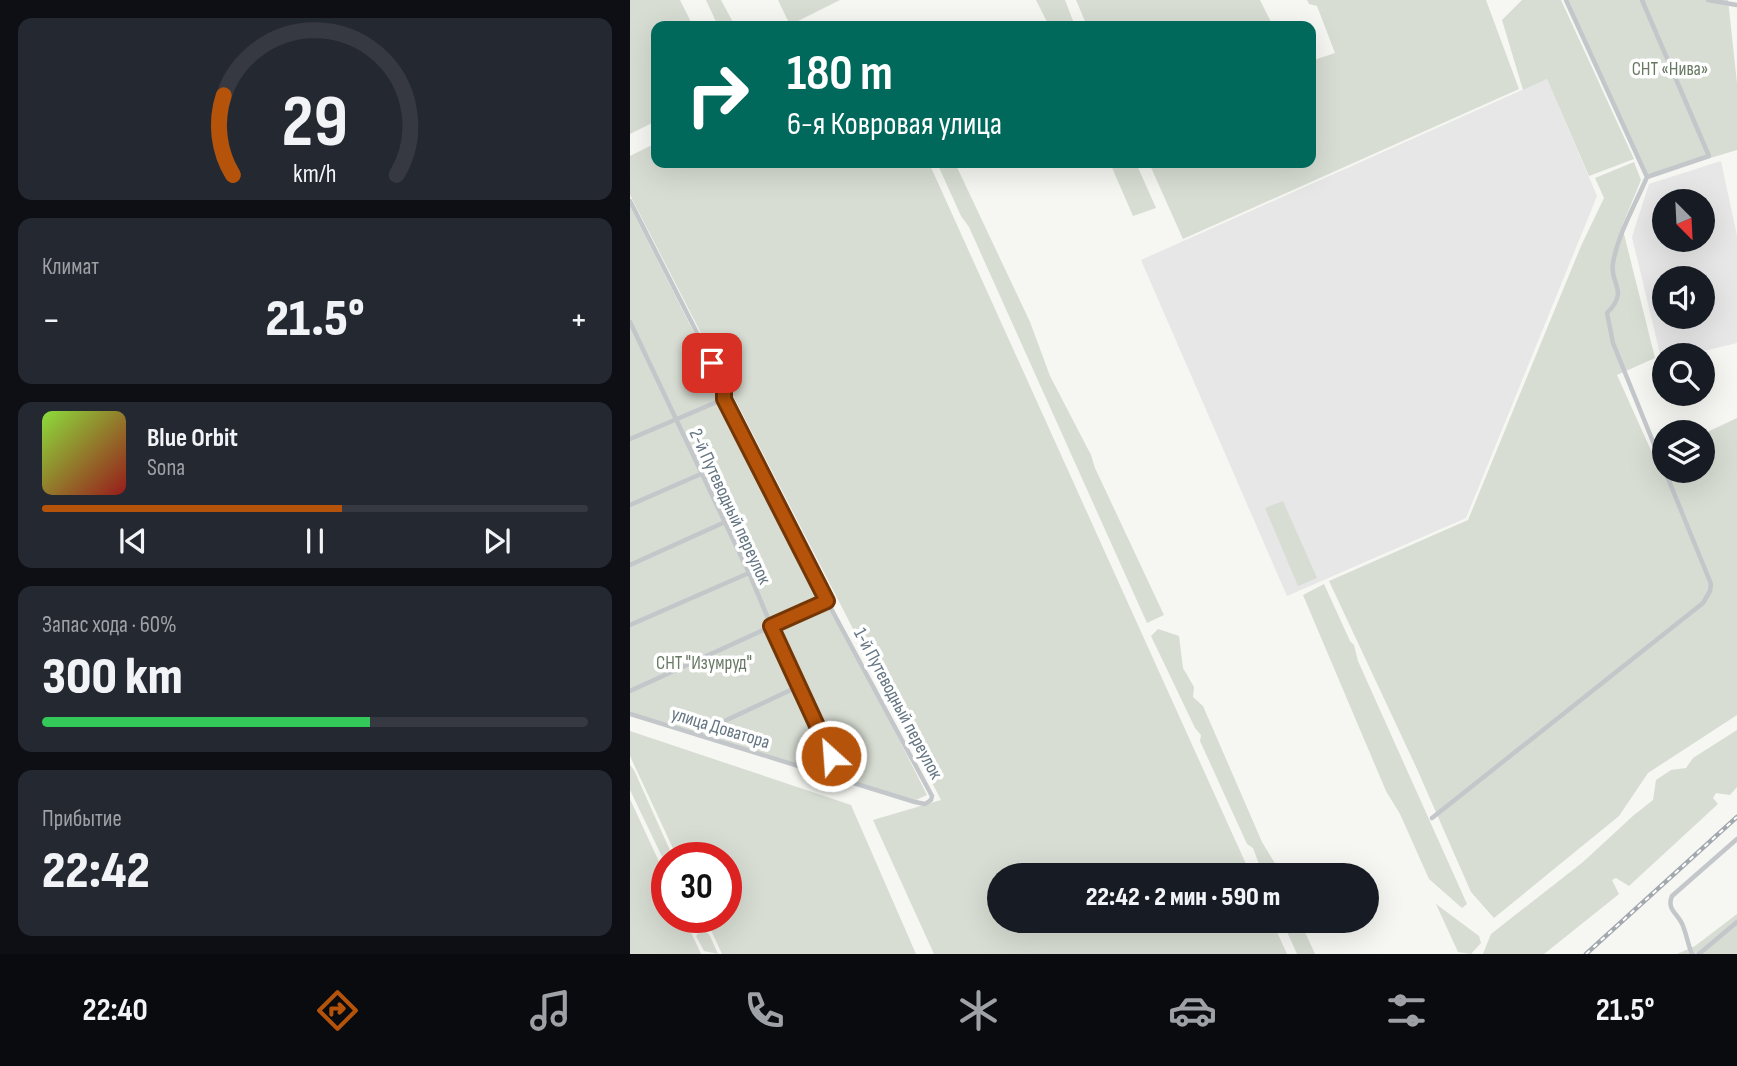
<!DOCTYPE html>
<html lang="ru">
<meta charset="utf-8">
<style>
body{margin:0;font-family:"Sofia Sans Condensed",sans-serif;background:#242831;color:#f1f3f6;height:100vh;display:flex;flex-direction:column;font-size:26px;white-space:nowrap}
*{box-sizing:border-box;margin:0}
p{font-size:23px;color:#9ea1a6}
.icon{flex:none;width:38px;height:38px;fill:none;stroke:currentColor;stroke-width:2;stroke-linecap:round;stroke-linejoin:round}
.map{position:relative;flex:1;overflow:hidden}
.side{display:flex;flex-direction:column;gap:18px;padding:18px;background:#0d0f14;width:630px}
.side>*{flex:none}
.guide{position:absolute;left:21px;top:21px;width:665px;height:147px;border-radius:14px;box-shadow:0 7px 28px #0002;background:#00695c;color:#fff;overflow:hidden}
.needle{width:46px;rotate:156deg}
.controls{position:absolute;left:1022px;top:189px;display:grid;gap:14px}
.controls a{display:grid;place-items:center;width:63px;height:63px;border-radius:50%;background:#171b24;box-shadow:0 7px 28px #0002;font-size:35px}
.speed{position:absolute;left:21px;top:842px;display:flex;gap:14px;font-size:35px;font-weight:700;text-align:center}
.speed>*{display:grid;place-content:center;width:91px;height:91px;border-radius:50%;background:#171b24;box-shadow:0 7px 28px #0002;line-height:1}
.speed .limit{border:10px solid #d22;background:#fff;color:#111}
.pin{position:absolute;display:grid;place-items:center;width:60px;height:60px;color:#fff;margin:-30px;border-radius:14px;box-shadow:0 4px 10px #0006}
.me{position:absolute;width:77px;margin:-38px;rotate:334deg;stroke-linejoin:round;filter:drop-shadow(0 0 5px #0008)}
.turn{display:flex;align-items:center;gap:24px;height:147px;padding:0 21px;font-size:32px}
.turn .icon{width:91px;height:91px;stroke-width:2.5}
.turn b{display:block;font-size:49px;line-height:60px}
.big{font-size:52px;font-weight:800;line-height:1.1}
.side .tile{flex:1;display:flex;flex-direction:column;justify-content:center;gap:10px;min-width:0;padding:0 24px;border-radius:14px;background:#242831}
.side .dial{align-items:center;gap:0}
.dial svg{height:182px;overflow:visible;fill:none;stroke:#363941;stroke-width:7;stroke-linecap:round;text-anchor:middle}
.dial text{fill:#f1f3f6;stroke:none}
.song{display:flex;align-items:center;gap:21px}
.cover{width:84px;height:84px;border-radius:10px;background:linear-gradient(135deg,hsl(90 70% 55%),hsl(0 70% 35%))}
.played{height:7px;border-radius:4px;background:linear-gradient(90deg,#b45309 55%,#363941 55%)}
.keys{display:flex;justify-content:space-around;direction:ltr}
.heat{display:flex;justify-content:space-between;align-items:center;font-size:38px;direction:ltr}
.charge{height:10px;border-radius:5px;background:linear-gradient(90deg,#34c759 60%,#363941 0)}
.trip{position:absolute;left:357px;top:863px;width:392px;height:70px;border-radius:35px;background:#171b24;box-shadow:0 7px 28px #0002;font-weight:800;line-height:70px;text-align:center}
.menu{display:flex;height:112px;justify-content:space-around;align-items:center;background:#090b0e;color:#9ea1a6}
.menu .icon{width:49px;height:49px}
.menu .selected{color:#b45309}
.menu b{font-size:32px;color:#f1f3f6}
main{display:flex;flex:1;min-height:0}
.map>svg:first-child{display:block}
.built{fill:#e6e7e6;fill-rule:evenodd}
.green{fill:#d7ddd3}
.lines{fill:none;stroke-linecap:round;stroke-linejoin:round}
.street{stroke:#c3c7ca;stroke-width:4.5}
.rail-casing{stroke:#a2a8ad;stroke-width:4.5}
.rail{stroke:#fff;stroke-width:2;stroke-dasharray:5;stroke-linecap:butt}
.route-casing{stroke:#753606;stroke-width:18}
.route{stroke:#b45309;stroke-width:12}
.labels{text-anchor:middle;stroke-width:7;stroke-linejoin:round;paint-order:stroke}
.park-label{font-size:19px;fill:#697a64;stroke:#fff}
.street-label{font-size:19px;fill:#657683;stroke:#fff}
</style>
<main>
<section class="side">
<div class="tile dial"><svg viewBox="0 0 100 80">
<path d="M14 69A42 42 0 1 1 86 69"/>
<path d="M14 69A42 42 0 0 1 10 34" stroke="#b45309"/>
<text x="50" y="56" font-size="32" font-weight="700">29</text>
<text x="50" y="72" font-size="11">km/h</text>
</svg></div>
<div class="tile"><p>Климат</p>
<div class="heat"><a>−</a><b class="big">21.5°</b><a>+</a></div>
</div>
<div class="tile">
<div class="song"><i class="cover"></i><div><b>Blue Orbit</b><p>Sona</p></div></div>
<div class="played"></div>
<div class="keys"><svg class="icon" aria-label="previous" viewBox="0 0 24 24"><path d="M18 5L8 12l10 7zM5 5v14"/></svg><svg class="icon" aria-label="pause" viewBox="0 0 24 24"><path d="M8 5v14M16 5v14"/></svg><svg class="icon" aria-label="next" viewBox="0 0 24 24"><path d="M6 5l10 7-10 7zM19 5v14"/></svg></div>
</div>
<div class="tile"><p>Запас хода · 60%</p><b class="big">300 km</b><div class="charge"></div></div>
<div class="tile"><p>Прибытие</p><b class="big">22:42</b></div>
</section>
<div class="map">
<svg width="1107" height="954" viewBox="0 0 1107 954">
<rect width="100%" height="100%" fill="#f6f6f2"/>
<!-- built -->
<path class="built" d="M 917,79 L 967,196 L 836,518 L 657,596 L 511,260 Z
M 1091,161 L 1107,236 L 1107,343 L 1057,355 L 1034,355 L 1034,361 L 1032,362 L 1002,237 L 1019,184 ZM 1034,201 L 1073,201 L 1073,240 L 1034,240 ZM 1034,278 L 1073,278 L 1073,317 L 1034,317 Z"/>
<!-- green -->
<path class="green" d="M 0,0 L 50,0 L 63,26 L 26,26 L 26,121 L 0,134 Z
M 76,0 L 91,0 L 105,26 L 88,26 Z
M 148,0 L 210,0 L 160,25 Z
M 406,0 L 435,0 L 445,26 L 419,26 Z
M 446,0 L 630,0 L 643,26 L 457,26 Z
M 677,0 L 856,0 L 889,89 L 553,239 L 519,163 L 681,163 L 681,61 L 705,53 L 687,6 L 679,4 Z
M 892,0 L 931,0 L 1004,159 L 959,176 L 917,79 L 893,90 L 872,20 Z
M 936,0 L 1098,0 L 1107,83 L 1107,150 L 1017,177 Z
M 26,143 L 26,163 L 299,163 L 621,875 L 369,875 L 369,920 L 642,921 L 657,954 L 304,954 L 243,820 L 311,800 L 0,195 L 0,156 Z
M 1004,162 L 1011,180 L 992,226 L 1025,358 L 987,375 L 1024,457 L 1034,452 L 1034,471 L 1073,471 L 1073,434 L 1107,418 L 1107,715 L 1018,773 L 989,816 L 864,918 L 841,892 L 787,769 L 699,581 L 838,520 L 951,246 L 974,198 L 965,178 Z
M 307,163 L 325,163 L 400,322 L 420,376 L 461,455 L 465,468 L 534,615 L 517,623 L 339,227 L 331,216 Z
M 480,163 L 506,163 L 526,208 L 503,216 Z
M 0,206 L 297,795 L 286,800 L 0,716 Z
M 653,501 L 687,578 L 668,586 L 635,508 Z
M 694,584 L 720,641 L 724,645 L 728,661 L 837,904 L 832,908 L 799,879 L 770,814 L 756,791 L 673,595 Z
M 528,629 L 549,636 L 553,668 L 564,687 L 563,697 L 573,706 L 632,842 L 652,875 L 633,875 L 623,848 L 617,844 L 570,741 L 571,735 L 565,728 L 521,636 Z
M 1107,730 L 1107,787 L 1100,795 L 1086,793 L 1083,798 L 1088,804 L 999,886 L 986,878 L 982,880 L 989,894 L 914,954 L 853,954 L 861,934 L 953,862 L 1004,815 L 1023,800 L 1026,780 L 1041,770 L 1056,768 L 1063,758 Z
M 0,731 L 221,805 L 286,954 L 92,954 L 75,917 L 96,917 L 96,858 L 47,857 L 0,756 Z
M 0,765 L 4,770 L 43,857 L 37,858 L 37,867 L 0,790 Z
M 0,799 L 37,879 L 37,917 L 54,917 L 71,954 L 0,954 Z
M 806,904 L 849,936 L 851,943 L 841,954 L 828,952 Z
M 1107,914 L 1107,954 L 1047,954 L 1065,946 Z
M 62,917 L 71,917 L 75,930 L 80,936 L 88,954 L 74,951 L 66,936 L 69,932 Z
M 652,921 L 670,921 L 685,954 L 667,954 Z"/>
<g class="lines">
<!-- street -->
<path class="street" d="M 936,0 L 1017,177
M 1012,0 L 1079,156 L 1017,177 C 1005,205 988,234 983,263 C 979,284 1000,290 977,313 L 983,343 L 1034,469
M 1078,0 L 1107,5
M 0,201 L 94,386 L 94,399 L 197,601 L 302,796 L 301,800 L 295,804 L 285,802 L 0,714
M 0,322 L 119,573 L 167,687 L 212,778
M 0,439 L 94,399
M 0,505 L 71,474
M 0,565 L 95,522
M 0,625 L 119,573
M 0,691 L 197,601
M 67,734 L 167,687
M 802,818 L 1073,603 L 1080,591 L 1081,584 L 1035,471
M 1062,954 C 1058,945 1057,936 1053,926 C 1049,914 1036,910 1042,896 L 1107,839
M 1069,954 L 1107,922"/>
<!-- rail casing -->
<g class="rail-casing">
<path id="rail" d="M 956,954 L 1107,817"/>
</g>
<!-- rail -->
<use href="#rail" class="rail"/>
</g>
<g class="lines">
<!-- route casing -->
<g class="route-casing">
<path id="route" d="M 82,363 L 94,386 L 94,399 L 197,601 L 141,626 L 201,756"/>
</g>
<!-- route -->
<use href="#route" class="route"/>
</g>
<g class="labels">
<!-- park labels -->
<g class="park-label">
<text x="1040" y="75">СНТ «Нива»</text>
<text x="74" y="669">СНТ "Изумруд"</text>
</g>
<!-- street labels -->
<g class="street-label">
<text transform="translate(101 506) rotate(65)" y="7">2-й Путеводный переулок</text>
<text transform="translate(269 703) rotate(62)" y="7">1-й Путеводный переулок</text>
<text transform="translate(91 727) rotate(17)" y="7">улица Доватора</text>
</g>
</g>
</svg>
<div class="controls">
<a><svg class="needle" viewBox="-14 -14 28 28"><path d="M0-13l5 13h-10z" fill="#e53935"/><path d="M0 13l5-13h-10z" fill="#9ea1a6"/></svg></a>
<a><svg class="icon" aria-label="sound" viewBox="0 0 24 24"><path d="M4 9h4l5-4v14l-5-4H4zM17 9q2 3 0 6"/></svg></a>
<a><svg class="icon" aria-label="search" viewBox="0 0 24 24"><circle cx="10" cy="10" r="6"/><path d="M15 15l6 6"/></svg></a>
<a><svg class="icon" aria-label="layers" viewBox="0 0 24 24"><path d="M12 4l9 5-9 5-9-5zM3 14l9 5 9-5"/></svg></a>
</div>
<div class="speed"><div class="limit">30</div></div>
<div class="pin" style="left:82px;top:363px;background:#d93025"><svg class="icon" aria-label="arrive" viewBox="0 0 24 24"><path d="M6 21V4h12l-3 4 3 4H6"/></svg></div>
<svg class="me" style="left:201px;top:756px" viewBox="-20 -20 40 40"><circle r="17" fill="#b45309" stroke="#fff" stroke-width="3"/><path d="M0-11L8 9 0 5-8 9z" fill="#fff"/></svg>
<div class="trip">22:42 · 2 мин · 590 m</div>
<div class="guide">
<div class="turn"><svg class="icon" aria-label="right" viewBox="0 0 24 24"><path d="M7 20v-9h11M14 6l5 5-5 5"/></svg><div><b>180 m</b>6-я Ковровая улица</div></div>
</div>
</div>
</main>
<nav class="menu">
<b>22:40</b>
<svg class="icon selected" aria-label="directions" viewBox="0 0 24 24"><path d="M12 3l9 9-9 9-9-9zM9 14v-3h6M13 9l2 2-2 2"/></svg>
<svg class="icon" aria-label="music" viewBox="0 0 24 24"><path d="M9 18V5l10-2v13"/><circle cx="6" cy="18" r="3"/><circle cx="16" cy="16" r="3"/></svg>
<svg class="icon" aria-label="phone" viewBox="0 0 24 24"><path d="M5 4h4l2 5-3 2q2 4 5 5l2-3 5 2v4C11 20 4 13 5 4z"/></svg>
<svg class="icon" aria-label="climate" viewBox="0 0 24 24"><path d="M12 3v18M4 7l16 10M4 17L20 7"/></svg>
<svg class="icon" aria-label="car" viewBox="0 0 24 24"><path d="M5 17H2v-5l4-1 3-4h7l3 4 3 1v5h-3M9 17h6M6 11h13"/><circle cx="7" cy="17" r="2"/><circle cx="17" cy="17" r="2"/></svg>
<svg class="icon" aria-label="filters" viewBox="0 0 24 24"><path d="M4 7h16M4 17h16"/><circle cx="9" cy="7" r="2"/><circle cx="15" cy="17" r="2"/></svg>
<b>21.5°</b>
</nav>
